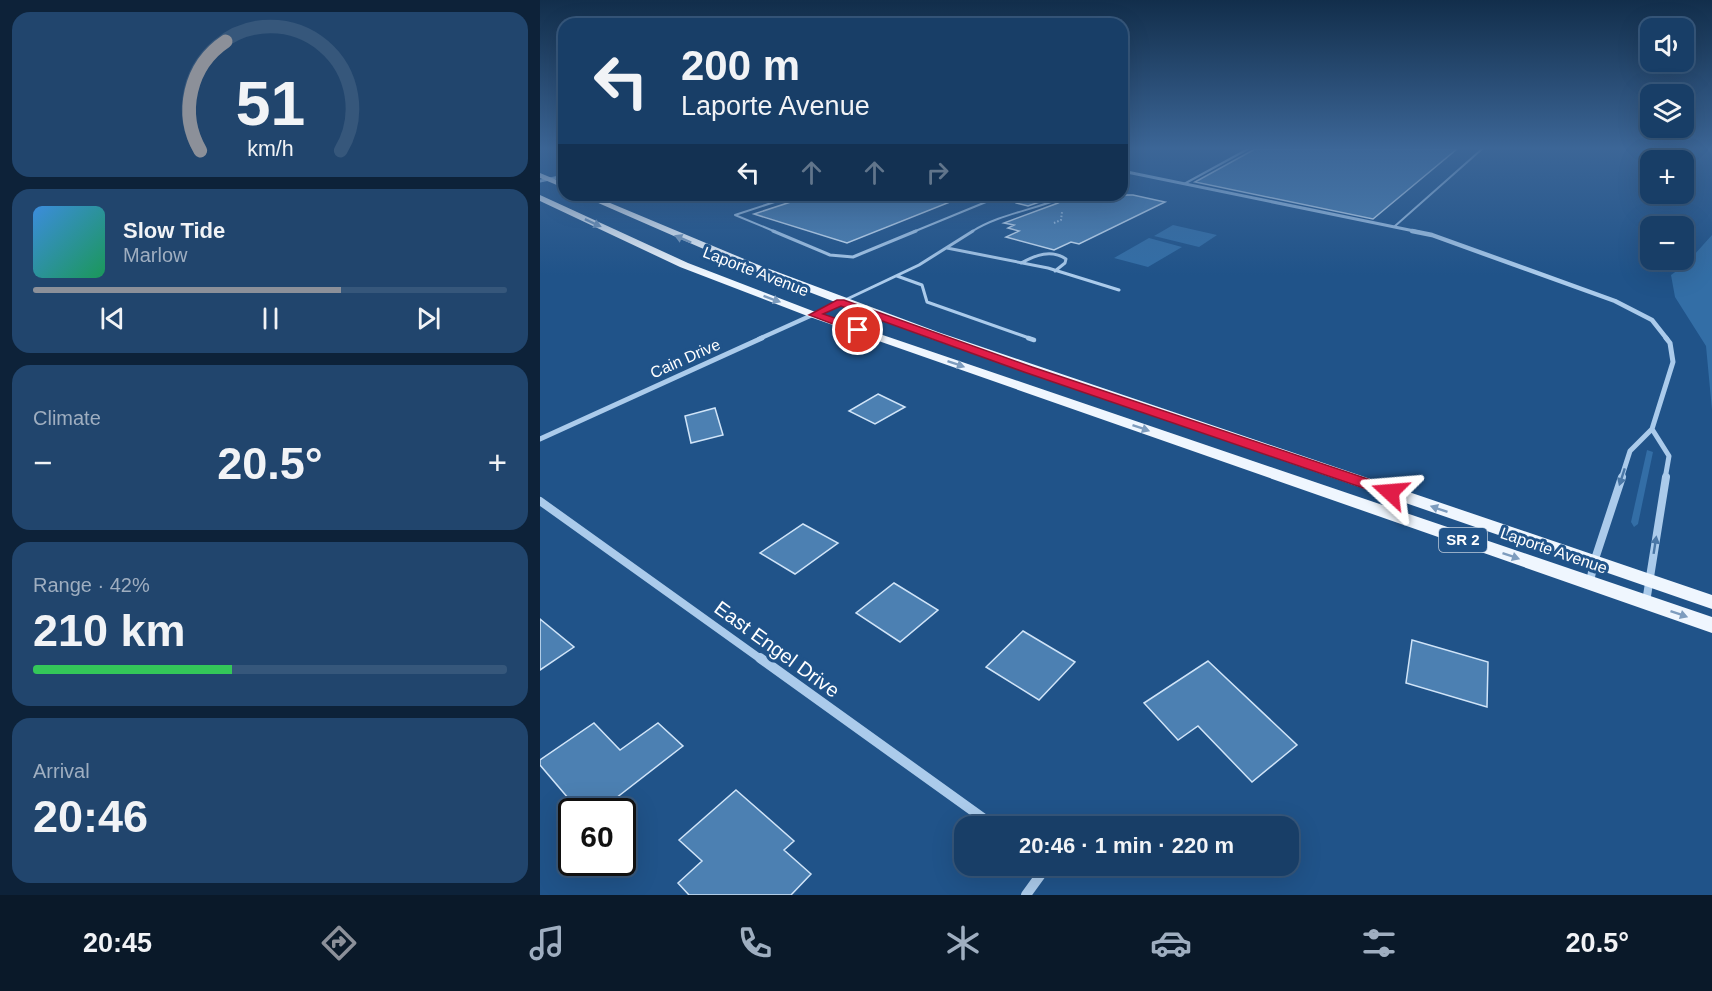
<!DOCTYPE html>
<meta charset="utf-8">
<style>
body{margin:0;font-family:Arial,sans-serif;background:#21456d;color:#f1f3f6;height:100vh;display:flex;flex-direction:column;font-size:22px;white-space:nowrap}
*{box-sizing:border-box;margin:0}
p{font-size:20px;color:#9faec0}
.icon{flex:none;width:33px;height:33px;fill:none;stroke:currentColor;stroke-width:2;stroke-linecap:round;stroke-linejoin:round}
.map{position:relative;flex:1;overflow:hidden}
.panel{display:flex;flex-direction:column;gap:12px;padding:12px;background:#0d2239;width:540px}
.panel>*{flex:none}
.top-card{position:absolute;left:18px;top:18px;width:570px;height:183px;border-radius:18px;box-shadow:0 6px 24px #0002,0 0 0 2px #36577b;background:#183e67;color:#f1f3f6;overflow:hidden}
.controls{position:absolute;left:1100px;top:18px;display:grid;gap:12px}
.controls a{display:grid;place-items:center;width:54px;height:54px;border-radius:12px;background:#183e67;box-shadow:0 6px 24px #0002,0 0 0 2px #36577b;font-size:30px}
.speed{position:absolute;left:18px;top:798px;display:flex;gap:12px;font-size:30px;font-weight:700;text-align:center}
.speed>*{display:grid;place-content:center;width:78px;height:78px;border-radius:50%;background:#183e67;box-shadow:0 6px 24px #0002,0 0 0 2px #36577b;line-height:1}
.speed .limit{border:3px solid #111;border-radius:9px;background:#fff;color:#111}
.pin{position:absolute;display:grid;place-items:center;width:51px;height:51px;color:#fff;margin:-26px;border:3px solid #fff;border-radius:50%;box-shadow:0 2px 6px #0007}
.me{position:absolute;width:66px;margin:-33px;rotate:289deg;stroke-linejoin:round;filter:drop-shadow(0 0 4px #0008)}
.turn{display:flex;align-items:center;gap:21px;height:126px;padding:0 24px;font-size:27px}
.turn .icon{width:78px;height:78px;stroke-width:2.5}
.turn b{display:block;font-size:42px;line-height:51px}
.lanes{display:flex;align-items:center;height:57px;padding:0 24px;background:#0003;justify-content:center;gap:30px;direction:ltr}
.lanes .off{opacity:.35}
.big{font-size:45px;font-weight:600;line-height:1.1}
.panel .tile{flex:1;display:flex;flex-direction:column;justify-content:center;gap:9px;min-width:0;padding:0 21px;border-radius:18px;background:#21456d}
.panel .dial{align-items:center;gap:0}
.dial svg{height:156px;overflow:visible;fill:none;stroke:#36577b;stroke-width:7;stroke-linecap:round;text-anchor:middle}
.dial text{fill:#f1f3f6;stroke:none}
.song{display:flex;align-items:center;gap:18px}
.cover{width:72px;height:72px;border-radius:9px;background:linear-gradient(135deg,hsl(210 70% 55%),hsl(150 70% 35%))}
.played{height:6px;border-radius:3px;background:linear-gradient(90deg,#8c9099 65%,#36577b 65%)}
.keys{display:flex;justify-content:space-around;direction:ltr}
.heat{display:flex;justify-content:space-between;align-items:center;font-size:33px;direction:ltr}
.charge{height:9px;border-radius:4px;background:linear-gradient(90deg,#34c759 42%,#36577b 0)}
.trip{position:absolute;left:414px;top:816px;width:345px;height:60px;border-radius:18px;background:#183e67;box-shadow:0 6px 24px #0002,0 0 0 2px #36577b;font-weight:600;line-height:60px;text-align:center}
.dock{display:flex;height:96px;justify-content:space-around;align-items:center;background:#0a1929;color:#9faec0}
.dock .icon{width:42px;height:42px}
.dock .on{color:#8c9099}
.dock b{font-size:27px;color:#f1f3f6}
main{display:flex;flex:1;min-height:0}
.map>svg:first-child{display:block}
.green{fill:#336ea6}
.building{fill:#4c80b2;stroke:#d0e4f8;stroke-width:1.5}
.lines{fill:none;stroke-linecap:round;stroke-linejoin:round}
.path{stroke:#abcbeb;stroke-width:2;stroke-dasharray:1.5 2;stroke-linecap:butt}
.lane-far2{stroke:#abcbeb;stroke-width:2}
.lane-far1{stroke:#abcbeb;stroke-width:3}
.lane{stroke:#abcbeb;stroke-width:4.5}
.street-far4{stroke:#abcbeb;stroke-width:3}
.street-far3{stroke:#abcbeb;stroke-width:4.5}
.street-far2{stroke:#abcbeb;stroke-width:5}
.street-far1{stroke:#abcbeb;stroke-width:8}
.street{stroke:#abcbeb;stroke-width:10}
.primary{fill:#eff6fe;fill-rule:evenodd}
.oneway{fill:#7d9cbe}
.oneway2{fill:#4a77a6}
.route{fill:#e11d48;stroke:#92132f;stroke-width:1.5}
.labels{text-anchor:middle;stroke-width:6;stroke-linejoin:round;paint-order:stroke}
.shield{fill:#205389;stroke:#bccbdc;stroke-width:1.5}
.shield-label{font-size:15px;font-weight:bold;fill:#fff}
.street-label{font-size:16px;fill:#fff;stroke:#205389}
.near-street-label{font-size:20px;fill:#fff;stroke:#205389}
</style>
<main>
<section class="panel">
<div class="tile dial"><svg viewBox="0 0 100 80">
<path d="M14 69A42 42 0 1 1 86 69"/>
<path d="M14 69A42 42 0 0 1 27 13" stroke="#8c9099"/>
<text x="50" y="56" font-size="32" font-weight="700">51</text>
<text x="50" y="72" font-size="11">km/h</text>
</svg></div>
<div class="tile">
<div class="song"><i class="cover"></i><div><b>Slow Tide</b><p>Marlow</p></div></div>
<div class="played"></div>
<div class="keys"><svg class="icon" aria-label="previous" viewBox="0 0 24 24"><path d="M18 5L8 12l10 7zM5 5v14"/></svg><svg class="icon" aria-label="pause" viewBox="0 0 24 24"><path d="M8 5v14M16 5v14"/></svg><svg class="icon" aria-label="next" viewBox="0 0 24 24"><path d="M6 5l10 7-10 7zM19 5v14"/></svg></div>
</div>
<div class="tile"><p>Climate</p>
<div class="heat"><a>−</a><b class="big">20.5°</b><a>+</a></div>
</div>
<div class="tile"><p>Range · 42%</p><b class="big">210 km</b><div class="charge"></div></div>
<div class="tile"><p>Arrival</p><b class="big">20:46</b></div>
</section>
<div class="map">
<svg width="1172" height="895" viewBox="0 0 1172 895">
<rect width="100%" height="100%" fill="#205389"/>
<!-- green -->
<path class="green" d="M 633,225 L 677,235 L 659,247 L 614,236 Z
M 1172,235 L 1172,410 L 1166,346 L 1135,297 L 1131,275 L 1145,265 Z
M 609,238 L 642,247 L 608,267 L 574,258 Z
M 1107,450 L 1113,452 L 1098,524 L 1094,527 L 1091,522 Z"/>
<!-- building -->
<path class="building" d="M 715,149 L 917,149 L 833,219 L 655,182 Z
M 272,195 L 425,195 L 425,196 L 307,243 L 214,214 Z
M 477,195 L 520,195 L 488,206 L 476,203 Z
M 532,195 L 593,195 L 625,202 L 539,244 L 531,242 L 514,250 L 466,237 L 479,231 L 468,228 L 474,225 L 464,223 L 518,203 Z
M 338,394 L 365,407 L 335,424 L 309,411 Z
M 175,408 L 183,435 L 151,443 L 145,416 Z
M 263,524 L 298,543 L 255,574 L 220,553 Z
M 354,583 L 398,610 L 360,642 L 316,613 Z
M 0,619 L 34,647 L 0,670 Z
M 483,631 L 535,662 L 499,700 L 446,667 Z
M 872,640 L 948,662 L 947,707 L 866,683 Z
M 668,661 L 757,745 L 712,782 L 658,726 L 638,740 L 604,703 Z
M 54,723 L 80,750 L 118,723 L 143,746 L 58,812 L 40,812 L 0,765 L 0,760 Z
M 196,790 L 254,841 L 244,850 L 271,874 L 251,895 L 149,895 L 138,883 L 162,861 L 139,840 Z"/>
<g class="lines">
<!-- path -->
<path class="path" d="M 514,223 L 521,220 L 522,212"/>
<!-- lane-far2 -->
<path class="lane-far2" d="M 644,184 L 708,149
M 195,215 L 236,232
M 195,215 L 256,195
M 855,226 L 942,149
M 373,232 L 463,195
M 431,232 C 461,213 496,210 529,195"/>
<!-- lane-far1 -->
<path class="lane-far1" d="M 233,231 L 290,255 L 313,257 L 376,231
M 407,248 L 508,268 L 579,290
M 481,263 C 496,255 511,249 526,259 L 525,263 L 515,271
M 357,276 L 382,285 L 387,302 L 492,339
M 303,301 L 379,265 L 433,231"/>
<!-- lane -->
<path class="lane" d="M 488,338 L 494,340"/>
<!-- street-far4 -->
<path class="street-far4" d="M 582,171 L 879,232
M 0,181 L 24,176"/>
<!-- street-far3 -->
<path class="street-far3" d="M 872,231 L 892,235 L 1075,301 L 1112,320 L 1127,339
M 219,339 L 301,302"/>
<!-- street-far2 -->
<path class="street-far2" d="M 1112,429 L 1129,456 L 1125,479
M 0,439 L 222,338
M 1081,479 L 1090,451 L 1112,429 L 1133,362 L 1130,343 L 1126,338"/>
<!-- street-far1 -->
<path class="street-far1" d="M 0,501 L 222,660
M 1050,582 L 1054,562 L 1082,477
M 1106,602 L 1126,477"/>
<!-- street -->
<path class="street" d="M 220,658 L 454,826
M 486,895 L 507,866"/>
<!-- primary -->
<path class="primary" d="M 0,173 L 24,183 L 24,188 L 0,178 Z
M 0,195 L 148,263 L 278,313 L 1172,617 L 1172,633 L 270,317 L 140,267 L 0,201 Z
M 40,195 L 51,195 L 221,266 L 398,332 L 1172,595 L 1172,609 L 389,338 L 214,271 Z"/>
</g>
<!-- one-way arrows -->
<defs><path id="oneway-solid" d="M-6-.8H1V-3.2L6.5 0L1 3.2V.8H-6Z" transform="scale(1.5)"/></defs>
<g class="oneway">
<use href="#oneway-solid" transform="translate(53 223) rotate(25)"/>
<use href="#oneway-solid" transform="translate(143 239) rotate(-157)"/>
<use href="#oneway-solid" transform="translate(232 299) rotate(20)"/>
<use href="#oneway-solid" transform="translate(416 364) rotate(19)"/>
<use href="#oneway-solid" transform="translate(601 428) rotate(19)"/>
<use href="#oneway-solid" transform="translate(899 509) rotate(-161)"/>
<use href="#oneway-solid" transform="translate(971 556) rotate(19)"/>
<use href="#oneway-solid" transform="translate(1139 614) rotate(19)"/>
</g>
<g class="oneway2">
<use href="#oneway-solid" transform="translate(1082 477) rotate(108)"/>
<use href="#oneway-solid" transform="translate(1115 545) rotate(-81)"/>
</g>
<!-- sky -->
<linearGradient id="sky" x2="0" y2="1"><stop stop-color="#122e4b"/><stop offset="0.54" stop-color="#3c6697"/><stop offset="1" stop-color="#3c6697" stop-opacity="0"/></linearGradient>
<rect width="1172" height="275" fill="url(#sky)"/>
<!-- route -->
<path class="route" d="M 297,300 L 304,300 L 492,367 L 855,488 L 857,492 L 850,496 L 844,495 L 484,372 L 301,306 L 283,314 L 321,327 L 321,332 L 314,332 L 269,315 Z"/>
<g class="labels">
<!-- shield labels -->
<rect class="shield" x="899" y="528" width="48" height="24" rx="4.5"/>
<g class="shield-label">
<text x="923" y="545">SR 2</text>
</g>
<!-- street labels -->
<g class="street-label">
<text transform="translate(216 271) rotate(21)" y="6">Laporte Avenue</text>
<text transform="translate(145 358) rotate(-24)" y="6">Cain Drive</text>
<text transform="translate(1014 550) rotate(19)" y="6">Laporte Avenue</text>
</g>
<!-- near-street labels -->
<g class="near-street-label">
<text transform="translate(237 649) rotate(36)" y="7">East Engel Drive</text>
</g>
</g>
</svg>
<div class="controls">
<a><svg class="icon" aria-label="sound" viewBox="0 0 24 24"><path d="M4 9h4l5-4v14l-5-4H4zM17 9q2 3 0 6"/></svg></a>
<a><svg class="icon" aria-label="layers" viewBox="0 0 24 24"><path d="M12 4l9 5-9 5-9-5zM3 14l9 5 9-5"/></svg></a>
<a>+</a>
<a>−</a>
</div>
<div class="speed"><div class="limit">60</div></div>
<div class="pin" style="left:318px;top:330px;background:#d93025"><svg class="icon" aria-label="arrive" viewBox="0 0 24 24"><path d="M6 21V4h12l-3 4 3 4H6"/></svg></div>
<svg class="me" style="left:850px;top:492px" viewBox="-20 -20 40 40"><path d="M0-17L14 15 0 8-14 15z" fill="#e11d48" stroke="#fff" stroke-width="4"/></svg>
<div class="trip">20:46 · 1 min · 220 m</div>
<div class="top-card">
<div class="turn"><svg class="icon" aria-label="left" viewBox="0 0 24 24"><path d="M17 20v-9H6M10 6l-5 5 5 5"/></svg><div><b>200 m</b>Laporte Avenue</div></div>
<div class="lanes"><svg class="icon" aria-label="left" viewBox="0 0 24 24"><path d="M17 20v-9H6M10 6l-5 5 5 5"/></svg><svg class="icon off" aria-label="ahead" viewBox="0 0 24 24"><path d="M12 20V5M6 11l6-6 6 6"/></svg><svg class="icon off" aria-label="ahead" viewBox="0 0 24 24"><path d="M12 20V5M6 11l6-6 6 6"/></svg><svg class="icon off" aria-label="right" viewBox="0 0 24 24"><path d="M7 20v-9h11M14 6l5 5-5 5"/></svg></div>
</div>
</div>
</main>
<nav class="dock">
<b>20:45</b>
<svg class="icon on" aria-label="directions" viewBox="0 0 24 24"><path d="M12 3l9 9-9 9-9-9zM9 14v-3h6M13 9l2 2-2 2"/></svg>
<svg class="icon" aria-label="music" viewBox="0 0 24 24"><path d="M9 18V5l10-2v13"/><circle cx="6" cy="18" r="3"/><circle cx="16" cy="16" r="3"/></svg>
<svg class="icon" aria-label="phone" viewBox="0 0 24 24"><path d="M5 4h4l2 5-3 2q2 4 5 5l2-3 5 2v4C11 20 4 13 5 4z"/></svg>
<svg class="icon" aria-label="climate" viewBox="0 0 24 24"><path d="M12 3v18M4 7l16 10M4 17L20 7"/></svg>
<svg class="icon" aria-label="car" viewBox="0 0 24 24"><path d="M5 17H2v-5l4-1 3-4h7l3 4 3 1v5h-3M9 17h6M6 11h13"/><circle cx="7" cy="17" r="2"/><circle cx="17" cy="17" r="2"/></svg>
<svg class="icon" aria-label="filters" viewBox="0 0 24 24"><path d="M4 7h16M4 17h16"/><circle cx="9" cy="7" r="2"/><circle cx="15" cy="17" r="2"/></svg>
<b>20.5°</b>
</nav>
